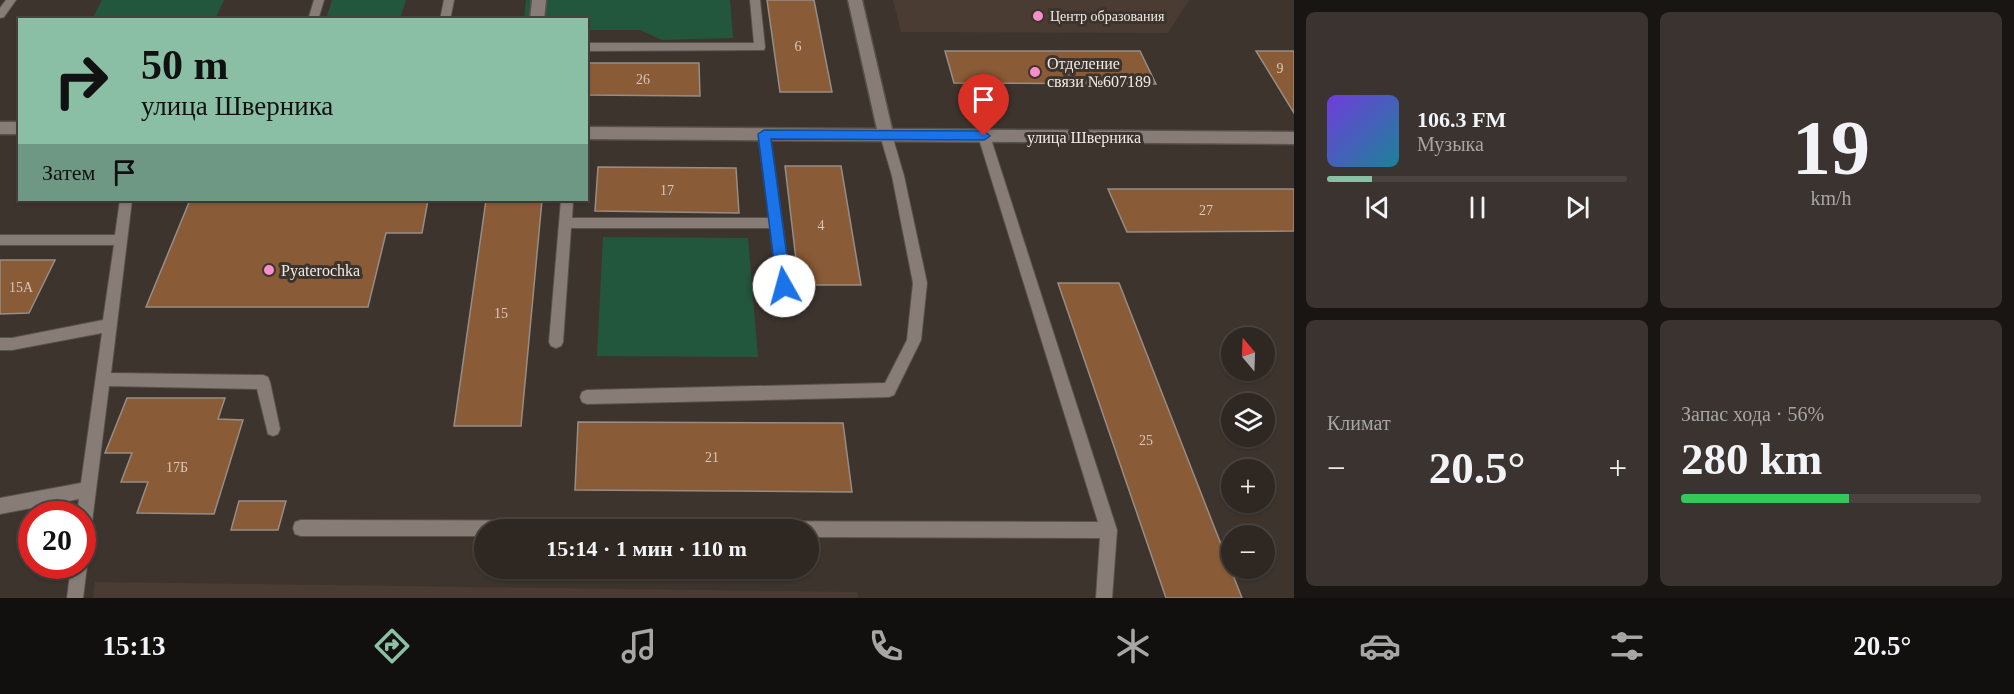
<!DOCTYPE html>
<html lang="ru">
<meta charset="utf-8">
<style>
body{margin:0;font-family:"Times New Roman",serif;background:#3a332f;color:#f1f3f6;height:100vh;display:flex;flex-direction:column;font-size:22px;white-space:nowrap}
*{box-sizing:border-box;margin:0}
p{font-size:20px;color:#a7a5a5}
.icon{flex:none;width:33px;height:33px;fill:none;stroke:currentColor;stroke-width:2;stroke-linecap:round;stroke-linejoin:round}
.map{position:relative;flex:1;overflow:hidden}
.side{display:flex;flex-direction:column;gap:12px;padding:12px;background:#191513;width:720px}
.side>*{flex:none}
.top-card{position:absolute;left:18px;top:18px;width:570px;height:183px;border-radius:0px;box-shadow:0 2px 4px #0004,0 0 0 2px #494440;background:#8abfa5;color:#111;overflow:hidden}
.needle{width:39px;rotate:341deg}
.buttons{position:absolute;left:1221px;top:327px;display:grid;gap:12px}
.buttons a{display:grid;place-items:center;width:54px;height:54px;border-radius:50%;background:#2e2722;box-shadow:0 2px 4px #0004,0 0 0 2px #494440;font-size:30px}
.speed{position:absolute;left:18px;top:501px;display:flex;gap:12px;font-size:30px;font-weight:700;text-align:center}
.speed>*{display:grid;place-content:center;width:78px;height:78px;border-radius:50%;background:#2e2722;box-shadow:0 2px 4px #0004,0 0 0 2px #494440;line-height:1}
.speed .limit{border:9px solid #d22;background:#fff;color:#111}
.pin{position:absolute;display:grid;place-items:center;width:51px;height:51px;color:#fff;margin:-62px -26px;border-radius:50% 50% 50% 0;rotate:-45deg;box-shadow:0 0 6px #0007}
.pin .icon{rotate:45deg}
.me{position:absolute;width:66px;margin:-33px;rotate:353deg;stroke-linejoin:round;filter:drop-shadow(0 0 4px #0008)}
.turn{display:flex;align-items:center;gap:21px;height:126px;padding:0 24px;font-size:27px}
.turn .icon{width:78px;height:78px;stroke-width:2.5}
.turn b{display:block;font-size:42px;line-height:51px}
.then{display:flex;align-items:center;height:57px;padding:0 24px;background:#0003;gap:12px;font-size:22px}
.big{font-size:45px;font-weight:700;line-height:1.1}
.side .card{flex:1;display:flex;flex-direction:column;justify-content:center;gap:9px;min-width:0;padding:0 21px;border-radius:9px;background:#3a332f}
.side .dial{align-items:center;gap:0}
.dial b{font-size:78px;line-height:1}
.song{display:flex;align-items:center;gap:18px}
.cover{width:72px;height:72px;border-radius:9px;background:linear-gradient(135deg,hsl(260 70% 55%),hsl(190 70% 35%))}
.played{height:6px;border-radius:3px;background:linear-gradient(90deg,#8abfa5 15%,#494440 15%)}
.keys{display:flex;justify-content:space-around;direction:ltr}
.heat{display:flex;justify-content:space-between;align-items:center;font-size:33px;direction:ltr}
.charge{height:9px;border-radius:4px;background:linear-gradient(90deg,#34c759 56%,#494440 0)}
.side .tiles{flex:1;display:grid;gap:12px;grid-template-columns:repeat(2,1fr)}
.trip{position:absolute;left:474px;top:519px;width:345px;height:60px;border-radius:30px;background:#2e2722;box-shadow:0 2px 4px #0004,0 0 0 2px #494440;font-weight:700;line-height:60px;text-align:center}
.menu{display:flex;height:96px;justify-content:space-around;align-items:center;background:#12100e;color:#a7a5a5}
.menu .icon{width:42px;height:42px}
.menu .current{color:#8abfa5}
.menu b{font-size:27px;color:#f1f3f6}
main{display:flex;flex:1;min-height:0}
.map>svg:first-child{display:block}
.built{fill:#4a3c32}
.green{fill:#23573d}
.building{fill:#895b37;stroke:#978d86;stroke-width:1.5}
.lines{fill:none;stroke-linecap:round;stroke-linejoin:round}
.lane-casing{stroke:#59524c;stroke-width:2}
.street-casing{stroke:#59524c;stroke-width:3}
.lane{fill:#877d76;fill-rule:evenodd}
.street{fill:#877d76;fill-rule:evenodd}
.route{fill:#1a73e8;stroke:#114b97;stroke-width:1.5}
.poi-dot{fill:#f98fca;stroke:#3d342e;stroke-width:2}
.labels{text-anchor:middle;stroke-width:6;stroke-linejoin:round;paint-order:stroke}
.far-poi-label{font-size:14px;fill:#f1ebe7;stroke:#3d342e;text-anchor:start}
.number-label{font-size:14px;fill:#d7c7bb}
.poi-label{font-size:16px;fill:#f1ebe7;stroke:#3d342e;text-anchor:start}
.street-label{font-size:16px;fill:#f1ebe7;stroke:#3d342e}
</style>
<main>
<div class="map">
<svg width="1294" height="598" viewBox="0 0 1294 598">
<rect width="100%" height="100%" fill="#3d342e"/>
<!-- built -->
<path class="built" d="M 893,0 L 1189,0 L 1168,33 L 901,32 Z
M 95,582 L 857,592 L 858,598 L 93,598 Z"/>
<!-- green -->
<path class="green" d="M 102,0 L 224,0 L 215,19 L 92,19 Z
M 332,0 L 406,0 L 400,19 L 326,19 Z
M 526,0 L 730,0 L 733,38 L 662,40 L 640,30 L 587,30 L 586,20 L 524,20 Z
M 603,237 L 748,238 L 758,357 L 597,356 Z"/>
<!-- building -->
<path class="building" d="M 767,0 L 814,0 L 832,92 L 780,92 Z
M 945,51 L 1140,51 L 1156,84 L 954,83 Z
M 1256,51 L 1294,51 L 1294,113 Z
M 586,63 L 699,63 L 700,96 L 586,95 Z
M 785,166 L 841,166 L 861,285 L 799,285 Z
M 598,167 L 736,168 L 739,213 L 595,211 Z
M 1108,189 L 1294,189 L 1294,231 L 1127,232 Z
M 190,200 L 428,200 L 422,233 L 386,233 L 368,307 L 146,307 Z
M 486,200 L 542,200 L 521,426 L 454,426 Z
M 0,260 L 55,260 L 29,313 L 0,314 Z
M 1058,283 L 1119,283 L 1242,598 L 1166,598 Z
M 127,398 L 225,398 L 218,419 L 243,420 L 214,514 L 137,513 L 148,482 L 121,482 L 132,453 L 105,453 Z
M 578,422 L 843,423 L 852,492 L 575,490 Z
M 239,501 L 286,501 L 278,530 L 231,530 Z"/>
<g class="lines">
<!-- lane casing -->
<g class="lane-casing">
<path id="lane" d="M 6,0 L 16,0 L 4,17 L 0,18 L 0,8 Z
M 314,0 L 324,0 L 318,20 L 308,20 Z
M 444,0 L 454,0 L 450,20 L 440,20 Z
M 750,0 L 760,0 L 765,47 L 764,50 L 586,51 L 586,43 L 754,43 Z
M 764,130 L 770,134 L 791,286 L 789,290 L 779,290 L 777,286 L 770,228 L 571,228 L 563,342 L 561,346 L 556,348 L 551,346 L 549,342 L 561,200 L 573,200 L 572,218 L 769,218 L 758,134 Z
M 886,131 L 892,135 L 904,176 L 927,283 L 921,340 L 894,395 L 889,397 L 587,404 L 582,402 L 580,397 L 582,392 L 587,390 L 885,383 L 907,340 L 913,283 L 892,176 L 880,135 Z
M 984,132 L 990,136 L 1117,530 L 1112,598 L 1096,598 L 1100,538 L 808,537 L 808,530 L 484,530 L 484,536 L 301,536 L 295,534 L 293,528 L 295,522 L 301,520 L 1098,522 L 978,136 Z
M 120,200 L 132,200 L 111,373 L 263,375 L 268,377 L 270,382 L 280,429 L 278,434 L 273,436 L 268,434 L 257,389 L 109,386 L 90,538 L 88,544 L 82,546 L 82,514 L 77,514 L 79,499 L 0,514 L 0,498 L 81,483 L 102,333 L 12,350 L 0,350 L 0,338 L 12,338 L 103,320 L 114,245 L 0,245 L 0,235 L 115,235 Z
M 82,559 L 87,566 L 83,598 L 67,598 L 71,566 L 82,566 Z"/>
</g>
<!-- street casing -->
<g class="street-casing">
<path id="street" d="M 532,0 L 546,0 L 544,20 L 530,20 Z
M 848,0 L 862,0 L 892,129 L 1294,132 L 1294,144 L 586,139 L 586,127 L 877,129 Z
M 0,122 L 20,122 L 20,134 L 0,134 Z"/>
</g>
<!-- lane -->
<use href="#lane" class="lane"/>
<!-- street -->
<use href="#street" class="street"/>
</g>
<!-- route -->
<path class="route" d="M 764,130 L 984,131 L 990,136 L 984,140 L 771,139 L 791,286 L 784,292 L 777,286 L 758,134 Z"/>
<!-- markers -->
<g class="poi-dot">
<circle cx="1038" cy="16" r="6"/>
<circle cx="1035" cy="72" r="6"/>
<circle cx="269" cy="270" r="6"/>
</g>
<g class="labels">
<!-- far-poi labels -->
<g class="far-poi-label">
<text x="1050" y="21">Центр образования</text>
</g>
<!-- number labels -->
<g class="number-label">
<text x="798" y="51">6</text>
<text x="1280" y="73">9</text>
<text x="643" y="84">26</text>
<text x="667" y="195">17</text>
<text x="1206" y="215">27</text>
<text x="821" y="230">4</text>
<text x="21" y="292">15А</text>
<text x="501" y="318">15</text>
<text x="1146" y="445">25</text>
<text x="712" y="462">21</text>
<text x="177" y="472">17Б</text>
</g>
<!-- poi labels -->
<g class="poi-label">
<text x="1047" y="69">Отделение<tspan x="1047" dy="18">связи №607189</tspan></text>
<text x="281" y="276">Pyaterochka</text>
</g>
<!-- street labels -->
<g class="street-label">
<text x="1084" y="143">улица Шверника</text>
</g>
</g>
</svg>
<div class="buttons">
<a><svg class="needle" viewBox="-14 -14 28 28"><path d="M0-13l5 13h-10z" fill="#e53935"/><path d="M0 13l5-13h-10z" fill="#a7a5a5"/></svg></a>
<a><svg class="icon" aria-label="layers" viewBox="0 0 24 24"><path d="M12 4l9 5-9 5-9-5zM3 14l9 5 9-5"/></svg></a>
<a>+</a>
<a>−</a>
</div>
<div class="speed"><div class="limit">20</div></div>
<div class="pin" style="left:984px;top:136px;background:#d93025"><svg class="icon" aria-label="arrive" viewBox="0 0 24 24"><path d="M6 21V4h12l-3 4 3 4H6"/></svg></div>
<svg class="me" style="left:784px;top:286px" viewBox="-20 -20 40 40"><circle r="19" fill="#fff"/><path d="M0-13L10 11 0 6-10 11z" fill="#1a73e8"/></svg>
<div class="trip">15:14 · 1 мин · 110 m</div>
<div class="top-card">
<div class="turn"><svg class="icon" aria-label="right" viewBox="0 0 24 24"><path d="M7 20v-9h11M14 6l5 5-5 5"/></svg><div><b>50 m</b>улица Шверника</div></div>
<div class="then">Затем<svg class="icon" aria-label="arrive" viewBox="0 0 24 24"><path d="M6 21V4h12l-3 4 3 4H6"/></svg></div>
</div>
</div>
<section class="side">
<div class="tiles">
<div class="card">
<div class="song"><i class="cover"></i><div><b>106.3 FM</b><p>Музыка</p></div></div>
<div class="played"></div>
<div class="keys"><svg class="icon" aria-label="previous" viewBox="0 0 24 24"><path d="M18 5L8 12l10 7zM5 5v14"/></svg><svg class="icon" aria-label="pause" viewBox="0 0 24 24"><path d="M8 5v14M16 5v14"/></svg><svg class="icon" aria-label="next" viewBox="0 0 24 24"><path d="M6 5l10 7-10 7zM19 5v14"/></svg></div>
</div>
<div class="card dial"><b>19</b><p>km/h</p></div>
<div class="card"><p>Климат</p>
<div class="heat"><a>−</a><b class="big">20.5°</b><a>+</a></div>
</div>
<div class="card"><p>Запас хода · 56%</p><b class="big">280 km</b><div class="charge"></div></div>
</div>
</section>
</main>
<nav class="menu">
<b>15:13</b>
<svg class="icon current" aria-label="directions" viewBox="0 0 24 24"><path d="M12 3l9 9-9 9-9-9zM9 14v-3h6M13 9l2 2-2 2"/></svg>
<svg class="icon" aria-label="music" viewBox="0 0 24 24"><path d="M9 18V5l10-2v13"/><circle cx="6" cy="18" r="3"/><circle cx="16" cy="16" r="3"/></svg>
<svg class="icon" aria-label="phone" viewBox="0 0 24 24"><path d="M5 4h4l2 5-3 2q2 4 5 5l2-3 5 2v4C11 20 4 13 5 4z"/></svg>
<svg class="icon" aria-label="climate" viewBox="0 0 24 24"><path d="M12 3v18M4 7l16 10M4 17L20 7"/></svg>
<svg class="icon" aria-label="car" viewBox="0 0 24 24"><path d="M5 17H2v-5l4-1 3-4h7l3 4 3 1v5h-3M9 17h6M6 11h13"/><circle cx="7" cy="17" r="2"/><circle cx="17" cy="17" r="2"/></svg>
<svg class="icon" aria-label="filters" viewBox="0 0 24 24"><path d="M4 7h16M4 17h16"/><circle cx="9" cy="7" r="2"/><circle cx="15" cy="17" r="2"/></svg>
<b>20.5°</b>
</nav>
